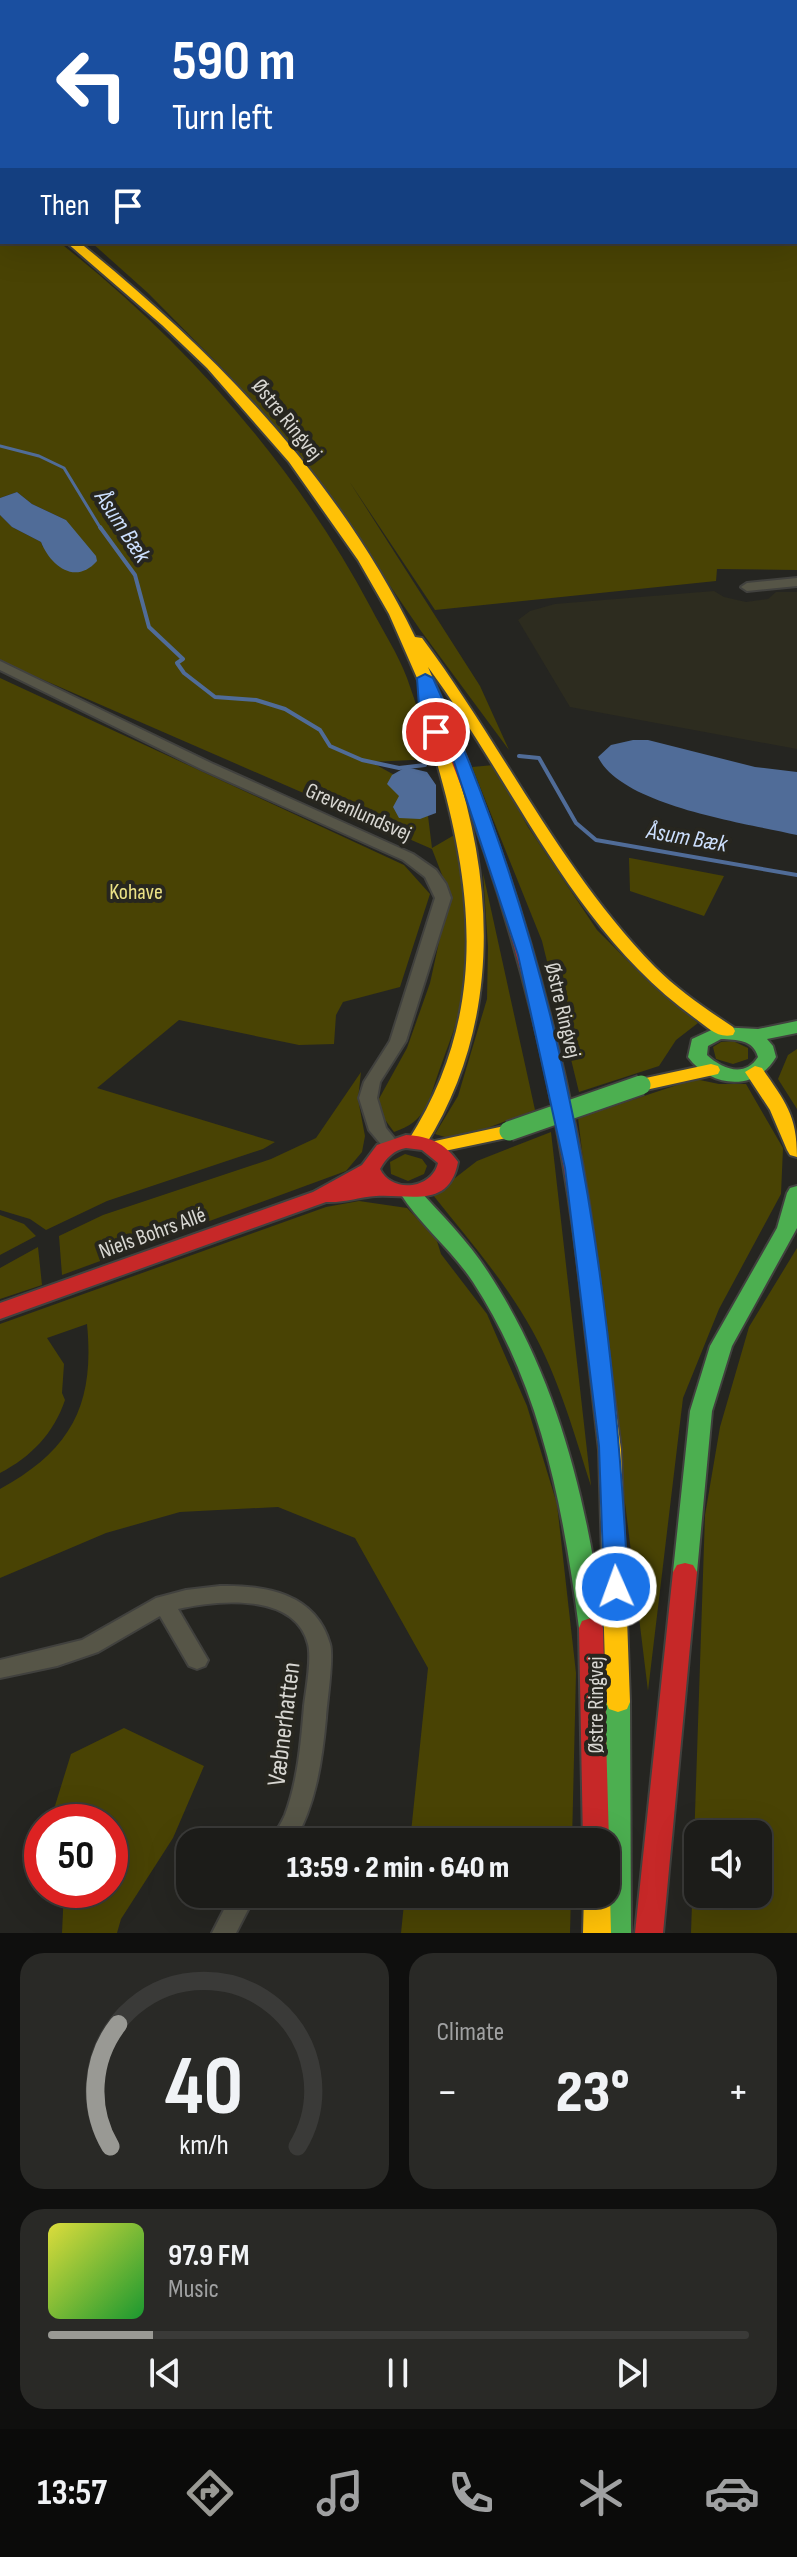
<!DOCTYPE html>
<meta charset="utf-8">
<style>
body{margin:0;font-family:"Sofia Sans Condensed",sans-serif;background:#292926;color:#f1f3f6;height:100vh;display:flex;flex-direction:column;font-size:30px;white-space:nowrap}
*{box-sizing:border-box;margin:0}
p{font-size:26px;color:#a0a1a2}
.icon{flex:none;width:44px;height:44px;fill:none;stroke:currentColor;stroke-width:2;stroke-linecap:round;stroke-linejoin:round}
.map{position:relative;height:1933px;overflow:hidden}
.panel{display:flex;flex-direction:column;gap:20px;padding:20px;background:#0f0f0e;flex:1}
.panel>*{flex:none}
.guide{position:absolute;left:0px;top:0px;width:798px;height:244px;box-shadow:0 8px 32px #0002,0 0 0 2px #3a3a38;background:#1a4fa0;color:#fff;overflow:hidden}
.fabs{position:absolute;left:684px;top:1820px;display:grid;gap:16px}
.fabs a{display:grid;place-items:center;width:88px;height:88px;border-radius:16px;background:#1c1c19;box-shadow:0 8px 32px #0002,0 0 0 2px #3a3a38;font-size:40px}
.speed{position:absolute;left:24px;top:1804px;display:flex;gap:16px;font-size:40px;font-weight:700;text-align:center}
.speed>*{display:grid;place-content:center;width:104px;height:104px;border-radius:50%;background:#1c1c19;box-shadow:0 8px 32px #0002,0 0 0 2px #3a3a38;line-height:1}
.speed .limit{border:12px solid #d22;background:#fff;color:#111}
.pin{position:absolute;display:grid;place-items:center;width:68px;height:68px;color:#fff;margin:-34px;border:4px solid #fff;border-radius:50%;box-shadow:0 2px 8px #0007}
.me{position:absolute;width:88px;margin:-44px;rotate:358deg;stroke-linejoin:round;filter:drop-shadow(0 0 6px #0008)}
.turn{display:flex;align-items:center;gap:28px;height:168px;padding:0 40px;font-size:36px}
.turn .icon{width:104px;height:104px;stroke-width:2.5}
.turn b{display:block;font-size:56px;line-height:68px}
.then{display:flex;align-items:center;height:76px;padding:0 40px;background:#0003;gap:16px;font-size:30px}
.big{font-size:60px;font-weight:800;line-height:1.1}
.panel .card{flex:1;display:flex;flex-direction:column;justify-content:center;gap:12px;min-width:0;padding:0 28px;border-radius:24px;background:#292926}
.panel .dial{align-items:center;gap:0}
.dial svg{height:208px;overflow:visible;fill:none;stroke:#3a3a38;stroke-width:7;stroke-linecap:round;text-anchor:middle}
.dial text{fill:#f1f3f6;stroke:none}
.song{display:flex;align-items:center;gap:24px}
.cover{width:96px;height:96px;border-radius:12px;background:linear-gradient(135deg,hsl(60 70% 55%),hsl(130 70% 35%))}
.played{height:8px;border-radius:4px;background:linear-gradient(90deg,#999994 15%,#3a3a38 15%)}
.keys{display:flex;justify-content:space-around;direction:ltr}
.heat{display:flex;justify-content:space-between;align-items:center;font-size:44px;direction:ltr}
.panel .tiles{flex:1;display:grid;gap:20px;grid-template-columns:1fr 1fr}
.card:last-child{grid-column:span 2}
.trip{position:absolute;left:176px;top:1828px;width:444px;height:80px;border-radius:24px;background:#1c1c19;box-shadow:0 8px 32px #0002,0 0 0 2px #3a3a38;font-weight:800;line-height:80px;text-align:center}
.dock{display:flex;height:128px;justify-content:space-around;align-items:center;background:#0b0b0a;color:#a0a1a2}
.dock .icon{width:56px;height:56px}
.dock .active{color:#999994}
.dock b{font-size:36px;color:#f1f3f6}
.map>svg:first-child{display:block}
.built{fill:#2d2c1f}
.green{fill:#494304;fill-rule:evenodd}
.water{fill:#506c98}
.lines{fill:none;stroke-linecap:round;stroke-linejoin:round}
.stream-far1{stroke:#506c98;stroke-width:3}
.stream{stroke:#506c98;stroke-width:4}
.street-casing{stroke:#41413e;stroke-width:4}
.fast-casing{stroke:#41413e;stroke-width:4}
.slow-casing{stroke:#41413e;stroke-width:4}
.jam-casing{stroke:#41413e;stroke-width:4}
.street{fill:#565547;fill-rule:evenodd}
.fast{fill:#4caf50;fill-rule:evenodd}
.slow{fill:#ffc107;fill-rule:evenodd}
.jam{fill:#c62828;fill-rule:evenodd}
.fast-bridge-casing{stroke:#41413e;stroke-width:23;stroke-linecap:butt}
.fast-bridge{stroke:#4caf50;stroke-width:19}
.route{fill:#1a73e8;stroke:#114b97;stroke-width:2}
.labels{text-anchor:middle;stroke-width:8;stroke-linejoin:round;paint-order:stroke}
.street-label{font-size:22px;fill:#d8d7d2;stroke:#27261f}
.park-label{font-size:22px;fill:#ece286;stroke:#27261f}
.water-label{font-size:24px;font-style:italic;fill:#ccdffd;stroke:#27261f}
.near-street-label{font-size:26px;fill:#d8d7d2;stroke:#27261f}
</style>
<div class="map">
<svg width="797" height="1933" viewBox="0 0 797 1933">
<rect width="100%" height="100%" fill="#252521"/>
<!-- built -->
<path class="built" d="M 714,591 L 724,597 L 746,602 L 768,599 L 776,592 L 797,592 L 797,749 L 570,707 L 518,620 L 530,611 L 555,604 Z"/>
<!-- green -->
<path class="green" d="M 797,147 L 797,570 L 717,569 L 716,581 L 435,610 L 349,481 L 480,686 L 509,750 L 421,631 L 312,472 L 228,374 L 148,293 L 91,242 L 796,242 Z
M 0,204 L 2,242 L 59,242 C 186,342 295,465 371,608 C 383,631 398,654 407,678 C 417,705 424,732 433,759 L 371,762 L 425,792 L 432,848 L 456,834 C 464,881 471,928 467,976 C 464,1008 449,1042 439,1071 C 428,1102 427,1121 394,1132 L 375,1106 L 407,1048 L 430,983 L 448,901 L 444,880 L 432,849 L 0,661 L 0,515 L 12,527 L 41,542 L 43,547 L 66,520 L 32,504 L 17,492 L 0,498 Z
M 0,678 L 404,865 L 430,894 L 400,987 L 343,1002 L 336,1015 L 334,1044 L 299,1045 L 179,1020 L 97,1088 L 275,1142 L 263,1149 L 107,1201 L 46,1230 L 30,1219 L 0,1210 Z
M 494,765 L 528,827 L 597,930 L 649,982 L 698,1023 L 676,1040 L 659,1066 L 579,1092 L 542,941 L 472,767 Z
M 629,858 L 630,858 L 724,876 L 704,916 L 630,891 Z
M 483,873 L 535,1110 L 455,1140 L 435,1134 L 458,1096 L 487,999 L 488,947 Z
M 733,1041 L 748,1048 L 748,1059 L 733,1064 L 716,1059 L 713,1047 L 721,1042 Z
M 797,1049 L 797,1109 L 778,1079 L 788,1055 Z
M 361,1072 L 358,1099 L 365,1136 L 362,1152 L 346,1171 L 62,1275 L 59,1236 L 103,1215 L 271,1159 L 316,1138 Z
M 695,1079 L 719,1084 L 746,1084 L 783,1148 L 781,1194 L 719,1309 L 683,1398 L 648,1691 L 578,1118 Z
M 551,1132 L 591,1486 C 574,1433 559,1379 532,1330 C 505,1281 467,1238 433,1195 L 477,1161 Z
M 405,1154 L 422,1159 L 427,1166 L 424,1174 L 408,1181 L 391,1174 L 390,1162 Z
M 359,1201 L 407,1208 L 436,1238 L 441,1254 L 487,1314 L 527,1406 L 557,1504 L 576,1673 L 572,1842 L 410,1842 L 428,1668 L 355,1538 L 278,1507 L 180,1512 L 106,1533 L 0,1578 L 0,1489 C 71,1450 95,1405 87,1324 L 47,1338 L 64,1364 L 62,1393 L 65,1400 C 54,1433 31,1457 0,1473 L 0,1324 L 326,1207 Z
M 0,1215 L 24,1224 L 36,1236 L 0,1255 Z
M 38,1247 L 42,1285 L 0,1299 L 0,1268 Z
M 797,1248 L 797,1933 L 691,1933 L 705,1515 L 720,1427 L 749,1327 ZM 698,1834 L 758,1834 L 758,1894 L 698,1894 Z
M 124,1728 L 204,1766 L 173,1838 L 121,1919 L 117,1933 L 62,1933 L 64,1890 L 110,1890 L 110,1822 L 50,1822 L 71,1754 Z
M 405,1894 L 571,1894 L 570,1933 L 401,1933 Z"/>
<!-- water -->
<path class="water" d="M 17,492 L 32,504 L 66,520 L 96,556 L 97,561 C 75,586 50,565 41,542 L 12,527 L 0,515 L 0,498 Z
M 633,740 L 648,740 L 755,767 L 797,772 L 797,835 C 745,823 622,806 598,757 L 611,745 Z
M 406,767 L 427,772 L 436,785 L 436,813 L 420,819 L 399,818 L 393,807 L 399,796 L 387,784 L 392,775 Z"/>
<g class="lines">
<!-- stream-far1 -->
<path class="stream-far1" d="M 0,446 L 39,456 L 64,468 L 101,529"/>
<!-- stream -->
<path class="stream" d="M 100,527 L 135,575 L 149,627 L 183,659 L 177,663 L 184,673 L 215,697 L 256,700 L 285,709 L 320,730 L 330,746 L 362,760 L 399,768 L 425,765
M 519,756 L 539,758 L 576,823 L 596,840 L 797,875"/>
<!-- street casing -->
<g class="street-casing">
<path id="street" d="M 796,50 L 797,50 L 797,54 L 796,54 Z
M 797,578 L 797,586 L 747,591 L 741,587 L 747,583 Z
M 0,661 L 211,763 L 413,854 L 436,870 L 446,884 L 451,898 L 406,1041 L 380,1082 L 377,1098 L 386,1128 L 399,1144 L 396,1148 L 384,1148 L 369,1130 L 359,1098 L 364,1082 L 390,1041 L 435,898 L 425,877 L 403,860 L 201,769 L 0,670 Z
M 220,1586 C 265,1585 316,1593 330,1644 C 334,1658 327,1701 326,1718 C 322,1761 316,1804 294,1842 L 270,1842 C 275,1833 281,1824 285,1815 C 298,1780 301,1742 304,1706 C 306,1689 312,1659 308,1644 C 295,1592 217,1600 178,1609 L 208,1660 L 205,1666 L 197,1669 L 189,1666 L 160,1616 L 98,1652 L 57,1666 L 0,1678 L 0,1660 L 82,1640 L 156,1598 L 186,1590 Z
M 232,1894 L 256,1894 L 236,1933 L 212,1933 Z"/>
</g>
<!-- fast casing -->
<g class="fast-casing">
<path id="fast" d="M 2,35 L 2,41 L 0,42 L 0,36 Z
M 797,1021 L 797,1033 L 767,1039 L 773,1046 L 776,1057 C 756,1092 711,1088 688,1057 L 692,1039 L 718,1027 L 758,1029 ZM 721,1039 C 737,1040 753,1039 758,1057 C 745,1078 722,1069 707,1055 L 708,1046 Z
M 410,1186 L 417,1188 C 442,1215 468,1241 488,1272 C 546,1360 576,1460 594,1563 C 597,1581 607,1620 600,1635 L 591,1638 L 582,1635 L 579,1628 C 563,1508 541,1386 473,1282 C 452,1250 420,1225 400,1193 L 403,1188 Z
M 797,1186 L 797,1228 L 732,1346 L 712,1411 L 697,1572 L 693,1579 L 685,1581 L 677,1579 L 673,1572 L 690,1411 L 710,1346 L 777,1228 L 787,1193 L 790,1188 Z
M 618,1692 L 627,1695 L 630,1702 L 631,1933 L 603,1933 L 606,1702 L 609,1695 Z"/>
</g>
<!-- slow casing -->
<g class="slow-casing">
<path id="slow" d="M 0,168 L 2,168 L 2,176 L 0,176 Z
M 66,242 L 79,242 C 214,351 339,479 415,637 L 422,638 C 502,745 561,871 655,967 C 678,990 706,1009 733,1027 L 735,1031 L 733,1035 C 718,1039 707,1027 696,1019 C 573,931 515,785 428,667 L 453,725 L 451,728 L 442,729 C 495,865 506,1018 425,1146 L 411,1146 L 408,1141 C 494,1006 472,874 427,730 L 429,727 L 438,726 L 389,614 L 358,560 L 289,462 L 207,368 L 162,325 Z
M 711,1064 L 718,1066 L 720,1070 L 718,1074 L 641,1091 L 631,1085 L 641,1079 Z
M 755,1066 L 762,1068 C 785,1102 797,1114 797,1157 L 790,1155 L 787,1150 L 770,1110 L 745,1072 Z
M 509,1125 L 516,1126 L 519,1131 L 516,1136 L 435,1153 L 425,1147 L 435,1141 Z
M 587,1252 L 594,1254 L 597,1259 L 621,1450 L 630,1702 L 627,1709 L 618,1712 L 609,1709 L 606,1702 L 599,1450 L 577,1259 L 580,1254 Z
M 606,1885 L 610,1894 L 611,1933 L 583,1933 L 584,1894 L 606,1894 Z"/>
</g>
<!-- jam casing -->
<g class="jam-casing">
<path id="jam" d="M 0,187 L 2,187 L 2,194 L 0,194 Z
M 445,720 L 453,725 C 525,898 573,1073 597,1259 L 594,1264 L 580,1264 L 577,1259 C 554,1073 508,898 437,725 Z
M 406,1135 C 429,1136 445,1143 458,1162 C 449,1209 411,1194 376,1196 C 360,1197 343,1203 326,1202 L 0,1319 L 0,1303 L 313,1192 L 362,1165 L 377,1145 ZM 406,1148 L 422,1150 L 438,1163 C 432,1189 392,1194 380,1169 C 386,1158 394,1150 406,1148 Z
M 685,1563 L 693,1565 L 697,1572 L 663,1933 L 635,1933 L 673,1572 L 677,1565 Z
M 591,1618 L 600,1621 L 603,1628 L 609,1842 L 606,1849 L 606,1842 L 583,1842 L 579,1628 L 582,1621 Z"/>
</g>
<!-- street -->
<use href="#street" class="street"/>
<!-- fast -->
<use href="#fast" class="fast"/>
<!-- slow -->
<use href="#slow" class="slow"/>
<!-- jam -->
<use href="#jam" class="jam"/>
<!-- fast-bridge casing -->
<g class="fast-bridge-casing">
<path id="fast-bridge" d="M 509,1131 L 641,1085"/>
</g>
<!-- fast-bridge -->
<use href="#fast-bridge" class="fast-bridge"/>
</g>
<!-- route -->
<path class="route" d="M 425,674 L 433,678 C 565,965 613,1274 628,1587 L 625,1594 L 616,1597 L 608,1594 L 604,1587 L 599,1446 L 565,1168 L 518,955 L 451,753 L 442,734 L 436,737 L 428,732 L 419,706 L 417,678 Z"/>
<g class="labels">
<!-- street labels -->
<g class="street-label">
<text transform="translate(288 419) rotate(51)" y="8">Østre Ringvej</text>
<text transform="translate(359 811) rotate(24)" y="8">Grevenlundsvej</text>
<text transform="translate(564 1010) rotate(77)" y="8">Østre Ringvej</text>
<text transform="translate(152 1232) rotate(-20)" y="8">Niels Bohrs Allé</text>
<text transform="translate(595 1705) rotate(-90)" y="8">Østre Ringvej</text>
</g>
<!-- park labels -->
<g class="park-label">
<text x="136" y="899">Kohave</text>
</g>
<!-- water labels -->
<g class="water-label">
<text transform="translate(123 526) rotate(57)" y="8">Åsum Bæk</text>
<text transform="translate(687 837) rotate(10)" y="8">Åsum Bæk</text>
</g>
<!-- near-street labels -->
<g class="near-street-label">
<text transform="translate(283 1724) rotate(-83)" y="9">Væbnerhatten</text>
</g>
</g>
</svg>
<div class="fabs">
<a><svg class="icon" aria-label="sound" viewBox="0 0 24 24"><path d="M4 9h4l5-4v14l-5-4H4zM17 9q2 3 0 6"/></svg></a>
</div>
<div class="speed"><div class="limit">50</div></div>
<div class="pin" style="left:436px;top:732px;background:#d93025"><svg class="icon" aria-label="arrive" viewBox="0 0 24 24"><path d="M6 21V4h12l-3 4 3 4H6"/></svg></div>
<svg class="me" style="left:616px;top:1587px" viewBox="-20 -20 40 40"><circle r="17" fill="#1a73e8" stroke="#fff" stroke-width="3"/><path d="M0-11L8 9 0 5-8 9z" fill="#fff"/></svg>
<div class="trip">13:59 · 2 min · 640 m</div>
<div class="guide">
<div class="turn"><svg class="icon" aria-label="left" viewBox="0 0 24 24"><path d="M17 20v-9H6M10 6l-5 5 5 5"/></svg><div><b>590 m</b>Turn left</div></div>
<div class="then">Then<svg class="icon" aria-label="arrive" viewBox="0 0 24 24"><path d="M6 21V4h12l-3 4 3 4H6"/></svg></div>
</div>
</div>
<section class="panel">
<div class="tiles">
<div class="card dial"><svg viewBox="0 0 100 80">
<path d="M14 69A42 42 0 1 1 86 69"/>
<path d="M14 69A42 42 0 0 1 17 22" stroke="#999994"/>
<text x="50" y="56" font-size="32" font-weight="700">40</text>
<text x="50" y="72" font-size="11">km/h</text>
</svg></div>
<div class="card"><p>Climate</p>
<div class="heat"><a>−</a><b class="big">23°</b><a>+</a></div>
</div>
<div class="card">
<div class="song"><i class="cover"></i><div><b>97.9 FM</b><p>Music</p></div></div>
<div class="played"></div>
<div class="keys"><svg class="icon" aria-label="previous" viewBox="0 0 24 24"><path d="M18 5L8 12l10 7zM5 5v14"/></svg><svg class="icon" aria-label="pause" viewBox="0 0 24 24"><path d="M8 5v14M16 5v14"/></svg><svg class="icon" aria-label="next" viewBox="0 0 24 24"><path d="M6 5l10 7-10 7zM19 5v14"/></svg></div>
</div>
</div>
</section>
<nav class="dock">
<b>13:57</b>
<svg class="icon active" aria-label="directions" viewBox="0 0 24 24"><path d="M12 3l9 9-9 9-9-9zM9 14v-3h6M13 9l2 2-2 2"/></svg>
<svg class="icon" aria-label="music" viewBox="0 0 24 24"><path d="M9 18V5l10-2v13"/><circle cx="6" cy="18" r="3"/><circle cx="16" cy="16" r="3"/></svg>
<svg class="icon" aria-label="phone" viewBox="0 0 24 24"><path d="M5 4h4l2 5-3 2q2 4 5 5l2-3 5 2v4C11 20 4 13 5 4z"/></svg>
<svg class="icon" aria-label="climate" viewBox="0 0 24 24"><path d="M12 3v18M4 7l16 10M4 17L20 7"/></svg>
<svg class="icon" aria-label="car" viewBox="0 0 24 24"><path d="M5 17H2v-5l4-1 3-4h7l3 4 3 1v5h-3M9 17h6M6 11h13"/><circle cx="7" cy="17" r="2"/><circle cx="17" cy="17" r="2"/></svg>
</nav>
